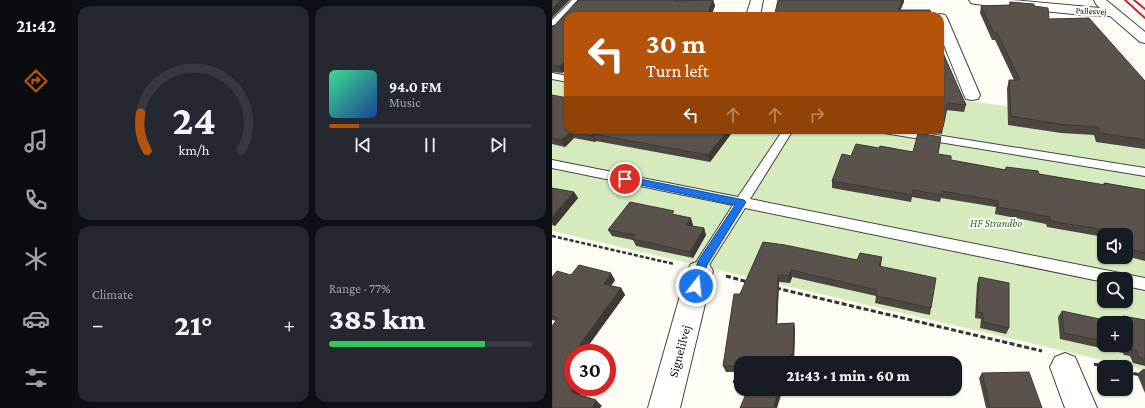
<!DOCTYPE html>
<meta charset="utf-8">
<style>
body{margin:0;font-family:"Crimson Pro",serif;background:#242831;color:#f1f3f6;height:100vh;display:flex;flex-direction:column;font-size:15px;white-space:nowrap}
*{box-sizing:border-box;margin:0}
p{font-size:13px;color:#9ea1a6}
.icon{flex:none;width:22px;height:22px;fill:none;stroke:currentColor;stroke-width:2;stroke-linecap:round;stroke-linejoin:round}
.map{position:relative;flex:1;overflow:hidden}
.panel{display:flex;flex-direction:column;gap:6px;padding:6px;background:#0d0f14;width:480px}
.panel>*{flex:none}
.top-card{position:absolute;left:12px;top:12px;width:380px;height:122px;border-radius:12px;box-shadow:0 1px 3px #0004;background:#b45309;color:#fff;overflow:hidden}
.fabs{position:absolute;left:545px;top:228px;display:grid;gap:8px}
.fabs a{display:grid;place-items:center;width:36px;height:36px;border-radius:8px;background:#171b24;box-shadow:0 1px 3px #0004;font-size:20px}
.speed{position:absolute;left:12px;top:344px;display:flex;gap:8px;font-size:20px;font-weight:700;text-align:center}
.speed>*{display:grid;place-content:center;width:52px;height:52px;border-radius:50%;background:#171b24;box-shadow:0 1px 3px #0004;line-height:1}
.speed .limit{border:6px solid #d22;background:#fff;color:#111}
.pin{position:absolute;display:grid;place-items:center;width:34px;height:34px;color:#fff;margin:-17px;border:2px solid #fff;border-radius:50%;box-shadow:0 1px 4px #0007}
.me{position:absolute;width:44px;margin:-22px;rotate:16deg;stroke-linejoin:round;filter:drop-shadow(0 0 3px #0008)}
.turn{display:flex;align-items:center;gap:14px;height:84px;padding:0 16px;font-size:18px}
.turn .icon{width:52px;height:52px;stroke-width:2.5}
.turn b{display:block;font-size:28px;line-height:34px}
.lanes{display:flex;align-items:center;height:38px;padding:0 16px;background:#0003;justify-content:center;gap:20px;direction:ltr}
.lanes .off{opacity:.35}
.big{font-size:30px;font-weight:800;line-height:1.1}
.panel .tile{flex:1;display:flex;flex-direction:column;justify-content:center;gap:6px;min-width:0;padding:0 14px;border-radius:12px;background:#242831}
.panel .dial{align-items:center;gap:0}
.dial svg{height:104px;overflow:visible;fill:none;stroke:#363941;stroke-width:7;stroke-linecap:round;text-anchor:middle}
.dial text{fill:#f1f3f6;stroke:none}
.song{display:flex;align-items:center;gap:12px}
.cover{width:48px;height:48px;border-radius:6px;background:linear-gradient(135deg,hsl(150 70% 55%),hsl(220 70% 35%))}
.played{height:4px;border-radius:2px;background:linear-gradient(90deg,#b45309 15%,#363941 15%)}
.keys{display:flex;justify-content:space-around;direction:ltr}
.heat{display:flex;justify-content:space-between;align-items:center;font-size:22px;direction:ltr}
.charge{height:6px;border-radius:3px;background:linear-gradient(90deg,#34c759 77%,#363941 0)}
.panel .tiles{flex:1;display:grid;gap:6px;grid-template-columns:repeat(2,1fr)}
.trip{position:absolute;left:182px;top:356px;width:228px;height:40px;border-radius:12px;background:#171b24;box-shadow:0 1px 3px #0004;font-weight:800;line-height:40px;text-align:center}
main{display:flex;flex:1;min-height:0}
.menu{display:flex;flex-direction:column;width:72px;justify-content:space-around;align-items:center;background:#090b0e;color:#9ea1a6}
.menu .icon{width:28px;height:28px}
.menu .active{color:#b45309}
.menu b{font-size:18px;color:#f1f3f6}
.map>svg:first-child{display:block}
.green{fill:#d5ebbd;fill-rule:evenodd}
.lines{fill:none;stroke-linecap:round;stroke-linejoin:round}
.service-casing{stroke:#444;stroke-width:2}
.minor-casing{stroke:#444;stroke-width:2}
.path-far1{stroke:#333;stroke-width:2.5;stroke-dasharray:4 2;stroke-linecap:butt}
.path{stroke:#333;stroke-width:3;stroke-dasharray:5 2.5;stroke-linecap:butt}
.service{fill:#fff;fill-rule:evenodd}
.minor{fill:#fff;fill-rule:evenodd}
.rail{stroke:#c4262e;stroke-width:2}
.wall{fill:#4d4742;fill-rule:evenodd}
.shaded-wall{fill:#3f3936}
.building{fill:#5a524d;stroke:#3f3936}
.route{fill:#1a73e8;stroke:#114b97}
.labels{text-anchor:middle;stroke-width:4;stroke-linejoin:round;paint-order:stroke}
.far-street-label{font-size:9px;fill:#111;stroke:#fff}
.park-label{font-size:11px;font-style:italic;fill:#2f6b1f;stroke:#fff}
.near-street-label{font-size:13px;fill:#111;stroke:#fff}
</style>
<main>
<nav class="menu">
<b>21:42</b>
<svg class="icon active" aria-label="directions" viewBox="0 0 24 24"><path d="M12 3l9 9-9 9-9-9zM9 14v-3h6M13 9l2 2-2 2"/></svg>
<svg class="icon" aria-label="music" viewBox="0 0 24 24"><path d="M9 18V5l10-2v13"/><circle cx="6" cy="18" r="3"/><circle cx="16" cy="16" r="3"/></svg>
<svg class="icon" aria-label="phone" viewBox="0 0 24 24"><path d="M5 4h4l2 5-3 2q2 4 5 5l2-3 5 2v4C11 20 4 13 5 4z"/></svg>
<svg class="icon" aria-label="climate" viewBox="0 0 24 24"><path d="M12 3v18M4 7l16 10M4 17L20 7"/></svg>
<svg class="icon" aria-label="car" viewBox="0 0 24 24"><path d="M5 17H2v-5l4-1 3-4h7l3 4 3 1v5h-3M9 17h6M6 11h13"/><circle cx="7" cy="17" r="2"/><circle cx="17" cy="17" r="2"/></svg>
<svg class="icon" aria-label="filters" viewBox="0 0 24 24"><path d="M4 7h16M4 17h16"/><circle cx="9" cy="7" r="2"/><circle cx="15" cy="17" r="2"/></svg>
</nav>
<section class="panel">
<div class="tiles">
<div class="tile dial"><svg viewBox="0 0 100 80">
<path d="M14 69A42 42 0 1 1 86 69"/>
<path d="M14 69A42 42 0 0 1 9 40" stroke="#b45309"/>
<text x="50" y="56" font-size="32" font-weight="700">24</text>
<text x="50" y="72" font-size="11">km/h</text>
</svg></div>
<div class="tile">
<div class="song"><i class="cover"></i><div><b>94.0 FM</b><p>Music</p></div></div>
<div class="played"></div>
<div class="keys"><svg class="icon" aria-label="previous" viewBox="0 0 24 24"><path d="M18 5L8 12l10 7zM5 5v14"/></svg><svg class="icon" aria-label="pause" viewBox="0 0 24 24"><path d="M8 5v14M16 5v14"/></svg><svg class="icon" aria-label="next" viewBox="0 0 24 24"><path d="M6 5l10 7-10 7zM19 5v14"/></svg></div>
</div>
<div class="tile"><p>Climate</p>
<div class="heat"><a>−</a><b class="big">21°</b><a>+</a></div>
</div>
<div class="tile"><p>Range · 77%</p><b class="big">385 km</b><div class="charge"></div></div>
</div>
</section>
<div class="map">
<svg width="593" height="408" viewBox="0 0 593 408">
<rect width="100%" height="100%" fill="#fffdf5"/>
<!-- green -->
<path class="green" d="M 0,42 L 16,44 L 16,130 L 388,130 L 388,97 L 593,125 L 593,370 L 0,231 ZM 552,235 L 574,235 L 574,257 L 552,257 ZM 552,279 L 574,279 L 574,301 L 552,301 ZM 552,323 L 574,323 L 574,345 L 552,345 Z"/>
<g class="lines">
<!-- service casing -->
<g class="service-casing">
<path id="service" d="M 0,73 L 16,76 L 16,82 L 0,79 Z
M 231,130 L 241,130 L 198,199 L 593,278 L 593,290 L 574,286 L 574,279 L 552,279 L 552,282 L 193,208 L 157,265 L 153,275 L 148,277 L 143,275 L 141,271 L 143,264 L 181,205 L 0,168 L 0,160 L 186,197 Z
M 327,130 L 353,130 L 593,168 L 593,176 L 332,133 Z"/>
</g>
<!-- minor casing -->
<g class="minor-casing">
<path id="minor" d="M 20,0 L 33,0 L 19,16 L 16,16 L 16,19 L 5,31 L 0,32 L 0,20 Z
M 199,0 L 211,0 L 208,16 L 194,16 Z
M 417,0 L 460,0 L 548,8 L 544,4 L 542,0 L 554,0 L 593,32 L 593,43 L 588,42 L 558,16 L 531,15 L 423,4 L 419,3 Z
M 388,14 L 393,15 L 395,18 L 428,95 L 426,99 L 420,100 L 414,99 L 412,95 L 388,35 L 388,16 L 383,16 Z
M 148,261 L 157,264 L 161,271 L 128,408 L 96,408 L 135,271 L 139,264 Z
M 513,353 L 523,357 L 545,408 L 513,408 L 498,367 L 503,357 Z"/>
</g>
<!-- path-far1 -->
<path class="path-far1" d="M 0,236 L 122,264"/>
<!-- path -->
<path class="path" d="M 174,276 L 196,282
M 224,288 L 490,351
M 542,364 L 555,367
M 574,372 L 593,376"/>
<!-- service -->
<use href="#service" class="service"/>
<!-- minor -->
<use href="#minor" class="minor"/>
<!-- rail -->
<path class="rail" d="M 573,0 L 593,18
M 582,0 L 593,9"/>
</g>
<!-- wall -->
<path class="wall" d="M 26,0 L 161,0 L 163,6 L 159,16 L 16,16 L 16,69 L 10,73 L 0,72 L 0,26 L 3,25 Z
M 458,2 L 482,6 L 497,19 L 593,81 L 593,149 L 544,142 L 542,135 L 509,133 L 456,125 L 455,88 L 457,80 L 462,80 L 443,40 L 440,40 L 428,13 L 429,6 L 457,5 Z
M 388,42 L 391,53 L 414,105 L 412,112 L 394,110 L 390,134 L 367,131 L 367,130 L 388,130 Z
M 0,95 L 16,130 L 182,130 L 158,162 L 44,141 L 43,142 L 22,138 L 13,147 L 0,144 Z
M 327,148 L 386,154 L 399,160 L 453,170 L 454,167 L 487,174 L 551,185 L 552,183 L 593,190 L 593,261 L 574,256 L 574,235 L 552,235 L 552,237 L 495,227 L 494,224 L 443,214 L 444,207 L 389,198 L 388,202 L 360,197 L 359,202 L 280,188 L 280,181 L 299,156 Z
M 0,188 L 22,192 L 26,198 L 3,226 L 0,225 Z
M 123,215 L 141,225 L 140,226 L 152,228 L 154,235 L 141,258 L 84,246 L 81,240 L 60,236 L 56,230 Z
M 211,242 L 305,260 L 330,257 L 329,266 L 379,308 L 378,315 L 323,303 L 324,296 L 240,277 L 238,283 L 227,282 L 225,324 L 242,323 L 243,330 L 242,361 L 240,361 L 239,363 L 189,363 L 189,389 L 231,389 L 195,391 L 184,388 L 181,382 L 186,372 L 174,372 L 171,366 L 188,294 Z
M 19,275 L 63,280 L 59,286 L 69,288 L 73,295 L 31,353 L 32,387 L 27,394 L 50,406 L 0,408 L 4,321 L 0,320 L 0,277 Z
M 427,277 L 457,328 L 454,334 L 428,328 L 429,319 L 423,318 L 425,284 Z
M 510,311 L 566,323 L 565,322 L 571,316 L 593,320 L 593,366 L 581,363 L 578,356 L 572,355 L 571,353 L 508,339 L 506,317 ZM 552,323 L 574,323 L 574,345 L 552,345 Z
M 591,369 L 593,369 L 593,393 L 585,374 Z
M 430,373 L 490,408 L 434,408 L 427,378 Z"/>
<!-- shaded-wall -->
<path class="shaded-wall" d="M 9,0 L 18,0 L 0,18 L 0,9 Z
M 161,0 L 163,6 L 159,16 L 155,16 Z
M 350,0 L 352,0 L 352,2 L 346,16 L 346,10 Z
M 16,60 L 16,69 L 10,73 L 7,66 Z
M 176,130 L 182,130 L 158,162 L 156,155 Z
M 19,132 L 22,138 L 13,147 L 9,140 Z
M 41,134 L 44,141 L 43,142 L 40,136 Z
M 22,192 L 26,198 L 3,226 L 0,221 L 0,217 Z
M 139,218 L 141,225 L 137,232 L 134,225 Z
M 152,228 L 154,235 L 141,258 L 138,252 Z
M 239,270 L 240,277 L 238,283 L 237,276 Z
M 59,273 L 63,280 L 56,290 L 52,284 Z
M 226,275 L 227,282 L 225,330 L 224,324 Z
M 69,288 L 73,295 L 31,353 L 24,350 Z
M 242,323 L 243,330 L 242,361 L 241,354 Z
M 238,355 L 240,361 L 239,363 L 236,363 Z
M 22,387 L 32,387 L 25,397 L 19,392 Z
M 227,389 L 231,389 L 225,408 L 221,408 Z
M 44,400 L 50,406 L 48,408 L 40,408 Z"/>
<!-- building -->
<path class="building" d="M 0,0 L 9,0 L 0,9 Z
M 26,0 L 123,0 L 122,1 L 161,0 L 155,16 L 16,16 L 16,60 L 7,66 L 0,65 L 0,26 L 3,25 Z
M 226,0 L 350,0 L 346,10 L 378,10 L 380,16 L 225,16 L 226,13 L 223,13 Z
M 458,2 L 482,4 L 482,6 L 496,8 L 497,19 L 537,18 L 593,81 L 593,140 L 548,133 L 546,127 L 513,125 L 459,116 L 457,80 L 468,80 L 445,33 L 442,33 L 429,6 L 458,5 Z
M 388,42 L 391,53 L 414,105 L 396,103 L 391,127 L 388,126 Z
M 0,95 L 16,98 L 16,130 L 176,130 L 156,155 L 41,134 L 40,136 L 19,132 L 9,140 L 0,138 Z
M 366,133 L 389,137 L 386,154 L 399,156 L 399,160 L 454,170 L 454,167 L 486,171 L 487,174 L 553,185 L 552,183 L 593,190 L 593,253 L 574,248 L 574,235 L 561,235 L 561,231 L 498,221 L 498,217 L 446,207 L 446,201 L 390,191 L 390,195 L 361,190 L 360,195 L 280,181 L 290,154 L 299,156 L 304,144 L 327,148 L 328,146 L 361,152 Z
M 0,188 L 22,192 L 0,217 Z
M 78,202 L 122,211 L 120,214 L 139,218 L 134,225 L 152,228 L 138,252 L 80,239 L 83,235 L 56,230 Z
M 211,242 L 233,245 L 305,260 L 308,253 L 330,257 L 327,266 L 384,278 L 379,308 L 324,296 L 325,290 L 239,270 L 237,276 L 226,275 L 224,324 L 242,323 L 241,354 L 238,355 L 236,363 L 189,363 L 189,366 L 171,366 L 182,294 L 188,294 Z
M 27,265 L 59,273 L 52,284 L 69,288 L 24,350 L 32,353 L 21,353 L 21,387 L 22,387 L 19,392 L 44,400 L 40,408 L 0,408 L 0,326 L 6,318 L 0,316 L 0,277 L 5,271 L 19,275 Z
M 427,277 L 457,283 L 457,328 L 431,322 L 431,313 L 425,312 Z
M 510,311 L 566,323 L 552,323 L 552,341 L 512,333 Z
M 571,316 L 593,320 L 593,359 L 587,357 L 584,350 L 577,349 L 577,347 L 568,345 L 574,345 L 574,323 L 572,323 Z
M 189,367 L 189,384 L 181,382 Z
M 477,372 L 490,408 L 438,408 L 430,373 Z
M 196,389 L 227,389 L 221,408 L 188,408 Z"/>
<!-- route -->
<path class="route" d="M 73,176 L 192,200 L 194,202 L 155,265 L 148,289 L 144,291 L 140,289 L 138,286 L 146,261 L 183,205 L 70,181 L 68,179 Z"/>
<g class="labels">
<!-- far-street labels -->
<g class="far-street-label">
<text transform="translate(539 11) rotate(3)" y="3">Pallesvej</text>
</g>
<!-- park labels -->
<g class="park-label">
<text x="444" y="227">HF Strandbo</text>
</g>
<!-- near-street labels -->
<g class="near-street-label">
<text transform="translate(127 351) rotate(-75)" y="5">Signelilvej</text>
</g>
</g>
</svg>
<div class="fabs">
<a><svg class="icon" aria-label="sound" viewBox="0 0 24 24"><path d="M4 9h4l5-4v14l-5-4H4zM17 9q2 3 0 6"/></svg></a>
<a><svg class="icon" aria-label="search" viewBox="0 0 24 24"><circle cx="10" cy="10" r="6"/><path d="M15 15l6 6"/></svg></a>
<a>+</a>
<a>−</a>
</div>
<div class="speed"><div class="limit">30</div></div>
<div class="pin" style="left:73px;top:179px;background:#d93025"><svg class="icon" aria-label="arrive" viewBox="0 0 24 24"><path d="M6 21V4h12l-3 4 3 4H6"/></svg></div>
<svg class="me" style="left:144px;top:286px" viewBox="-20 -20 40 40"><circle r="17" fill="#1a73e8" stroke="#fff" stroke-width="3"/><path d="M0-11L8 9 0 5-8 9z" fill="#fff"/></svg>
<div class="trip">21:43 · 1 min · 60 m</div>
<div class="top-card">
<div class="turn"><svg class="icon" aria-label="left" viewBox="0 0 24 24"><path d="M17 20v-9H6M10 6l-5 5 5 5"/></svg><div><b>30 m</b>Turn left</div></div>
<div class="lanes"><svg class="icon" aria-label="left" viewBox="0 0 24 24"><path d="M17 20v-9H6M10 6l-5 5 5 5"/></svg><svg class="icon off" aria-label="ahead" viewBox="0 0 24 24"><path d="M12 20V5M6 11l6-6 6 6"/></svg><svg class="icon off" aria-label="ahead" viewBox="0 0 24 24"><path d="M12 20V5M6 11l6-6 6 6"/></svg><svg class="icon off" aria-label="right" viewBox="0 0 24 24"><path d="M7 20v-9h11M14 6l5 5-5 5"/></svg></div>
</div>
</div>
</main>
